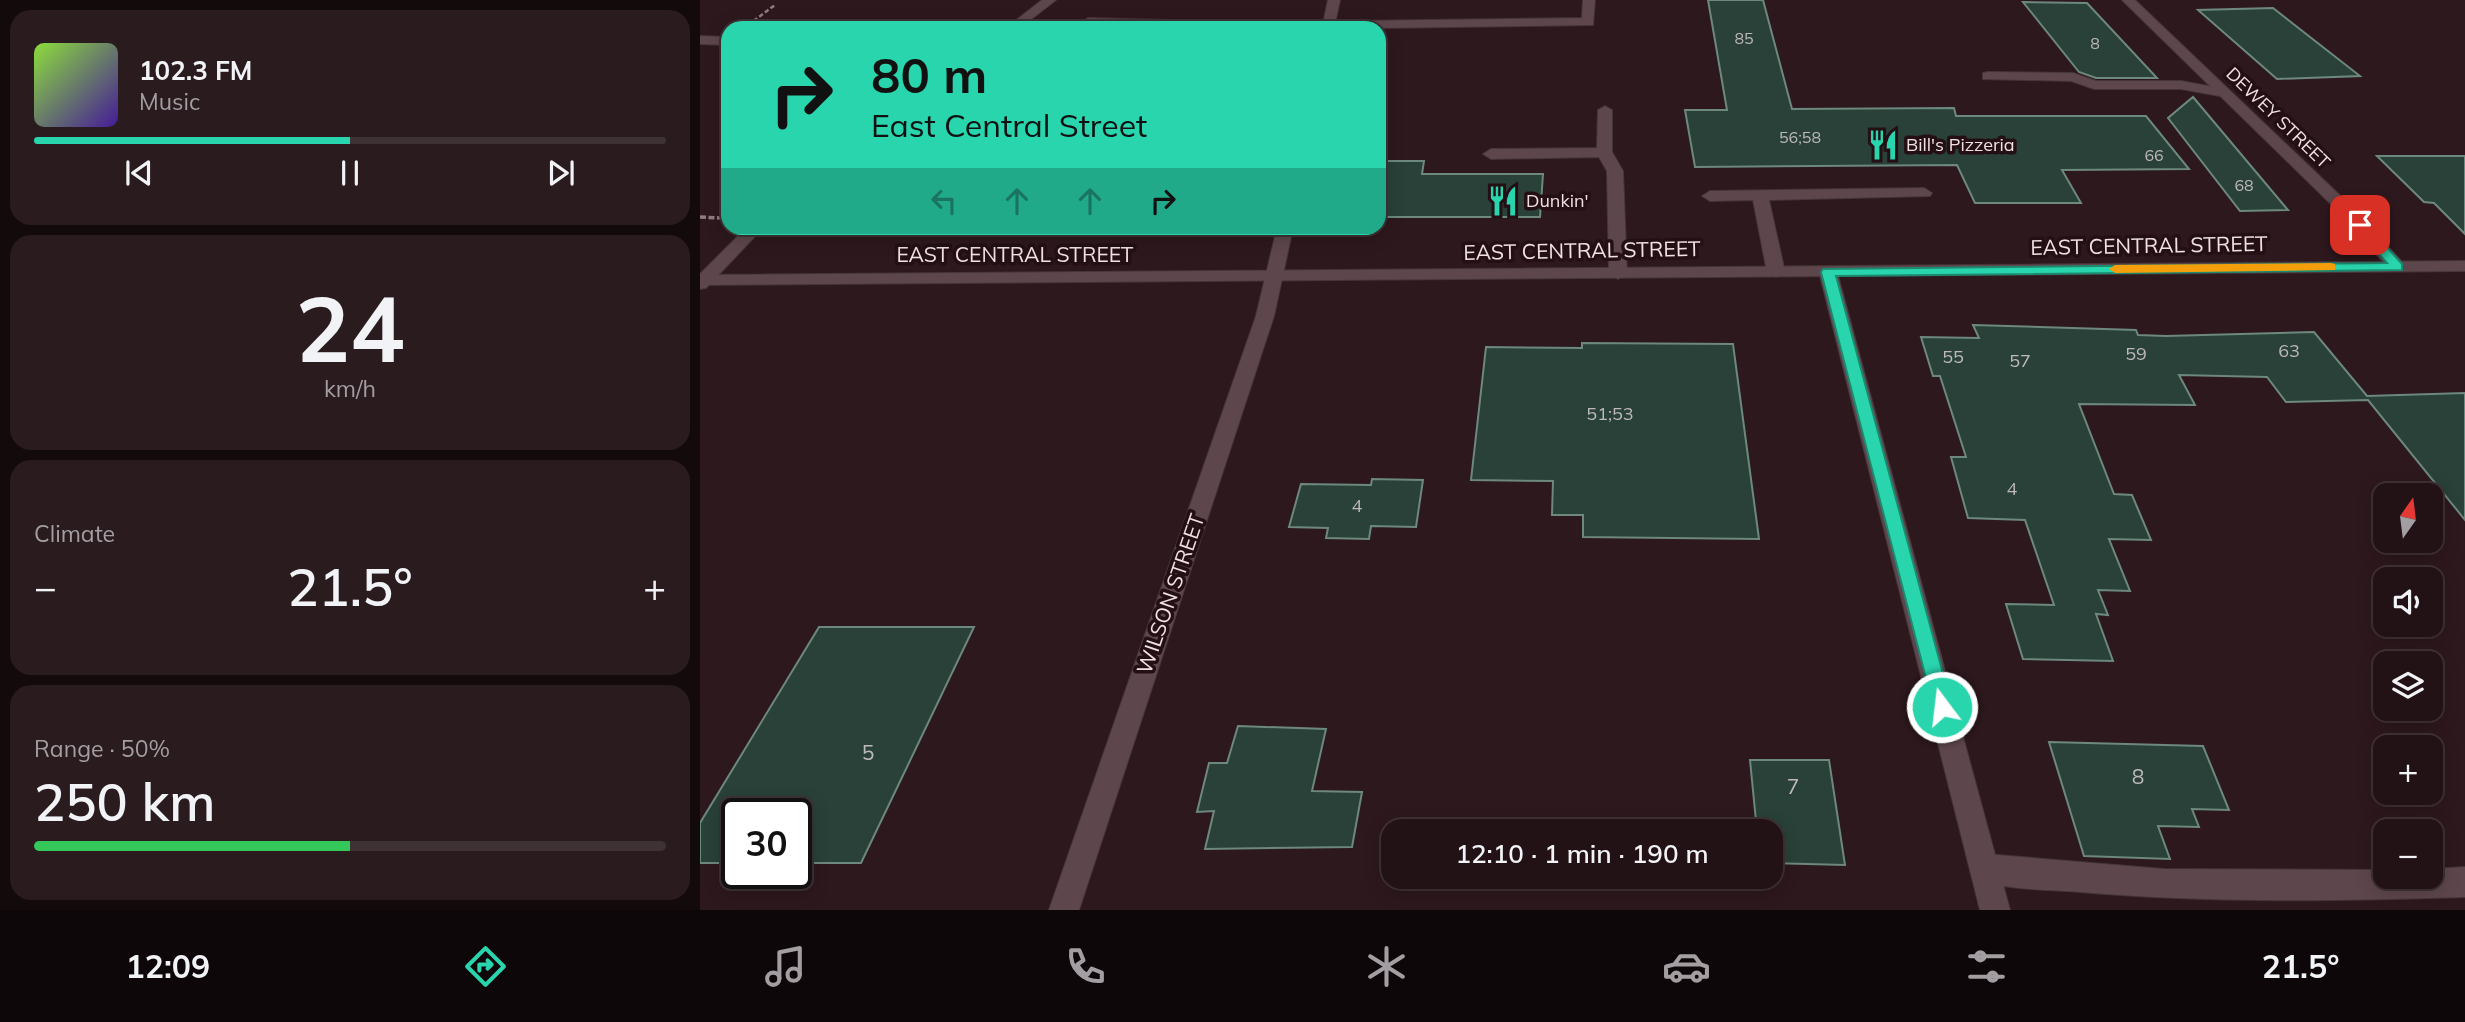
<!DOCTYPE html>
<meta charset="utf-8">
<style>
body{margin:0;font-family:Mulish,sans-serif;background:#2a1b1f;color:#f1f3f6;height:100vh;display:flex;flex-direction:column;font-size:26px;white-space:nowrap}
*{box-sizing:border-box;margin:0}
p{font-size:23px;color:#a29ea1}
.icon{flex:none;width:38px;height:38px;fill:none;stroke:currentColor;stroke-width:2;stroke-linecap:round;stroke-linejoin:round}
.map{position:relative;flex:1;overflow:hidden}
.side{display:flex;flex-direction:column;gap:10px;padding:10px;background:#130a0c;width:700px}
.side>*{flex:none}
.guide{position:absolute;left:21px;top:21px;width:665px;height:214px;border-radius:21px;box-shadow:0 4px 18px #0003,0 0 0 2px #3f3235;background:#29d5ad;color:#111;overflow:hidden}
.needle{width:46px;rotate:14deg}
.tools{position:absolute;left:1673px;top:483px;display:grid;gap:14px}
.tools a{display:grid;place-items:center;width:70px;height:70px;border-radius:14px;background:#221216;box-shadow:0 4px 18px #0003,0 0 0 2px #3f3235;font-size:35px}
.speed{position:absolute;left:21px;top:798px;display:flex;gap:14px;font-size:35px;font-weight:700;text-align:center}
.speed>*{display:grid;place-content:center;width:91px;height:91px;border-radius:50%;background:#221216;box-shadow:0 4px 18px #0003,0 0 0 2px #3f3235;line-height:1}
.speed .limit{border:4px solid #111;border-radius:10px;background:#fff;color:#111}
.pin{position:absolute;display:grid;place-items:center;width:60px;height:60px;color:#fff;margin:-30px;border-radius:14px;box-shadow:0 4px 10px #0006}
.me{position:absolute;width:77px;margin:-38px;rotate:345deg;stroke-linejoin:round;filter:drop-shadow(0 0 5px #0008)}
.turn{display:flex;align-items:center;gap:24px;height:147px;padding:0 35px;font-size:32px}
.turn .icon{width:91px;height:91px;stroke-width:2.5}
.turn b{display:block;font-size:49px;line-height:60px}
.lanes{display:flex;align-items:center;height:66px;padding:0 35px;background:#0003;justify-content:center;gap:35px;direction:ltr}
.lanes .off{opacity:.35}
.big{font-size:52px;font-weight:600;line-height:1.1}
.side .tile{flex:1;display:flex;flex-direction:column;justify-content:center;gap:10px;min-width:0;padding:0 24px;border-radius:21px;background:#2a1b1f}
.side .dial{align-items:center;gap:0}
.dial b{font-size:91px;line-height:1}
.song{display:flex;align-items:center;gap:21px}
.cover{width:84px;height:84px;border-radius:10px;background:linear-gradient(135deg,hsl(90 70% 55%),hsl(260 70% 35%))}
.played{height:7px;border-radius:4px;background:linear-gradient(90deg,#29d5ad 50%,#3f3235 50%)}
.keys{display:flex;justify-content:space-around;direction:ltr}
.heat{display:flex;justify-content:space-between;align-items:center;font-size:38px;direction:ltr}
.charge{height:10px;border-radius:5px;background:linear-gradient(90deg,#34c759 50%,#3f3235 0)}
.trip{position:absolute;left:681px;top:819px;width:402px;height:70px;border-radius:21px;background:#221216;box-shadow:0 4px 18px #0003,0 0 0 2px #3f3235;font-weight:600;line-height:70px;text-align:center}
.menu{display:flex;height:112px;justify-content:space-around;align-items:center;background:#0e0709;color:#a29ea1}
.menu .icon{width:49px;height:49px}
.menu .selected{color:#29d5ad}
.menu b{font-size:32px;color:#f1f3f6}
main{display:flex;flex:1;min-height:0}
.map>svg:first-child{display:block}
.building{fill:#294139;stroke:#6d887e;stroke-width:2}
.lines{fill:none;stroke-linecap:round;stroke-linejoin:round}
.lane-casing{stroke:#443537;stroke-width:2}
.street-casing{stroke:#443537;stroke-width:2}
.secondary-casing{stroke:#443537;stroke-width:2}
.path-far1{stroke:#907e82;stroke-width:2.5;stroke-dasharray:4.5 2.5;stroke-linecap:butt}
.path{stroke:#907e82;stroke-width:3.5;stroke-dasharray:6 2.5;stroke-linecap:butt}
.lane{fill:#5e474c;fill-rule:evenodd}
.street{fill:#5e474c;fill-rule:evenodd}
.secondary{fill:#5e474c;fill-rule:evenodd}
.route{fill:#29d5ad;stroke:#1b8a70;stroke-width:2}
.slow{fill:#f59e0b}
.labels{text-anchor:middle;stroke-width:7;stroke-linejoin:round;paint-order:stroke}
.far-number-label{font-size:16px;fill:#beb9b8}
.far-street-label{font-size:18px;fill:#efe1e3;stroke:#230f14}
.far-poi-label{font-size:18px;fill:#efe1e3;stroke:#230f14;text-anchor:start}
.number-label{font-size:18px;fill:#beb9b8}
.street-label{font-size:21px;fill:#efe1e3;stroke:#230f14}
.near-number-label{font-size:21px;fill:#beb9b8}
</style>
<main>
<section class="side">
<div class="tile">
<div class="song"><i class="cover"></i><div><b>102.3 FM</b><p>Music</p></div></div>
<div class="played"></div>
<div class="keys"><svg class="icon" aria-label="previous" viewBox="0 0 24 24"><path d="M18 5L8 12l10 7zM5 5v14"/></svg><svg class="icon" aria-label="pause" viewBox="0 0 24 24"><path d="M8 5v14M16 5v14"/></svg><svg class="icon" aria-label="next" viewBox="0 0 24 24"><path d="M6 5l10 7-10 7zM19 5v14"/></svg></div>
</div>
<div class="tile dial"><b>24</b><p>km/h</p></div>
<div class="tile"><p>Climate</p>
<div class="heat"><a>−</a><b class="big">21.5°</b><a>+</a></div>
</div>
<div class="tile"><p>Range · 50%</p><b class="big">250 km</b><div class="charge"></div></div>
</section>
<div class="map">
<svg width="1765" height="910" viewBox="0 0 1765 910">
<rect width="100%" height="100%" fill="#2d181d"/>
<!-- building -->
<path class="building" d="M 1008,0 L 1063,0 L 1092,109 L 1254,108 L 1256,116 L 1446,116 L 1489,169 L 1362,170 L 1381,203 L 1275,203 L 1257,165 L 995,167 L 985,110 L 1027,110 Z
M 1323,2 L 1387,3 L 1457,78 L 1396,78 L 1379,72 Z
M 1573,8 L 1660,76 L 1577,79 L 1498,10 Z
M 1493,97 L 1588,210 L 1540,211 L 1468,118 Z
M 1677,156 L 1765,156 L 1765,234 L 1734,203 L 1724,202 Z
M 679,161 L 724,161 L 722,174 L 843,174 L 840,217 L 679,217 Z
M 1273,325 L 1436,330 L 1438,335 L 1466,336 L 1614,332 L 1667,396 L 1765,393 L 1765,520 L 1668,400 L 1586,402 L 1567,377 L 1479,375 L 1495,405 L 1379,404 L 1414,494 L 1432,495 L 1451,540 L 1409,539 L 1430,591 L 1398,590 L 1408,615 L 1396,614 L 1413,661 L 1323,659 L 1306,604 L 1354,605 L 1325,520 L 1268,518 L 1251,457 L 1266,457 L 1240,376 L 1233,376 L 1221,337 L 1279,338 Z
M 882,343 L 1033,344 L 1059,539 L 883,537 L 883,515 L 852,515 L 853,481 L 771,480 L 786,347 L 882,348 Z
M 672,479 L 723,480 L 716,527 L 671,526 L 669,539 L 626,538 L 628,528 L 589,527 L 601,484 L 671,485 Z
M 119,627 L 274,627 L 161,863 L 96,863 L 96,814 L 37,814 L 37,863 L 0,863 L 0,823 Z
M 538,726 L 626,729 L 612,791 L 662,792 L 652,847 L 505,849 L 514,811 L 497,812 L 509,763 L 527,763 Z
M 1349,742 L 1503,746 L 1529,810 L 1492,809 L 1499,827 L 1458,826 L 1470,859 L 1384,856 Z
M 1050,760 L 1129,760 L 1145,865 L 1071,863 L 1071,831 L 1057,831 Z"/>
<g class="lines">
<!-- lane casing -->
<g class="lane-casing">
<path id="lane" d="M 883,0 L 895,0 L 893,25 L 679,28 L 566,26 L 572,22 L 882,18 Z
M 388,18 L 506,21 L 512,25 L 510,28 L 371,28 Z
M 0,36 L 28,37 L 28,45 L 0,44 Z
M 1288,72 L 1373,73 L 1396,81 L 1481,81 L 1525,89 L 1532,93 L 1525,97 L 1481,89 L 1394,89 L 1371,81 L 1283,79 L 1283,73 Z
M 905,106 L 912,110 L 912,152 L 923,171 L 927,274 L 918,279 L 909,274 L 907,171 L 899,157 L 791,159 L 783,154 L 791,149 L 897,148 L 898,110 Z
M 1224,188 L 1232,193 L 1230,196 L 1069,200 L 1085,272 L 1076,277 L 1067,272 L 1053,200 L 1010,201 L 1002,196 L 1010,191 Z
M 1285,854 L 1464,869 L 1685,870 L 1685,877 L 1731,877 L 1731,869 L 1765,867 L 1765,897 C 1637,901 1508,903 1380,892 C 1347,889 1306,891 1275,878 L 1271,868 L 1275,858 Z"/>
</g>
<!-- street casing -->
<g class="street-casing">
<path id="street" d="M 342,0 L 356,0 L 320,28 L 306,28 Z
M 628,0 L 640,0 L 634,28 L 622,28 Z
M 1422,0 L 1435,0 L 1650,205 L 1703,263 L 1706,267 L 1703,271 L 1691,271 L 1638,211 Z
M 46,228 L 63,228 L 6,288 L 0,289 L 0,274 Z
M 577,228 L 593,228 L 574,316 L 379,910 L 349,910 L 556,316 Z
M 1128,267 L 1137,272 L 1310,910 L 1280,910 L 1119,272 Z"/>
</g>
<!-- secondary casing -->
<g class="secondary-casing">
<path id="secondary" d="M 1765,261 L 1765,271 L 0,285 L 0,275 Z"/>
</g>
<!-- path-far1 -->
<path class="path-far1" d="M 46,25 L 125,28
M 48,25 L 75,5"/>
<!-- path -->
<path class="path" d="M 0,217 L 20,218"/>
<!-- lane -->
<use href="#lane" class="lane"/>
<!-- street -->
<use href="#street" class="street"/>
<!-- secondary -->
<use href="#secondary" class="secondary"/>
</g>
<!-- route -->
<path class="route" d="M 1655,222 L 1664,222 L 1702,264 L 1702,270 L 1136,276 L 1252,707 L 1249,713 L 1242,716 L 1235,713 L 1121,272 L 1123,269 L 1687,263 L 1655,227 Z"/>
<!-- slow -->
<path class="slow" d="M 1631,263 L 1635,264 L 1635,270 L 1415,273 L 1409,269 L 1415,265 Z"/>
<!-- icons -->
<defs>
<g id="restaurant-bare" transform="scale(2.415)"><path d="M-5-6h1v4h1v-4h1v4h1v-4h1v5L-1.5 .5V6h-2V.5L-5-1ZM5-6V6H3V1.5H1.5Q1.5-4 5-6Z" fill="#29d5ad" stroke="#230f14" stroke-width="2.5" paint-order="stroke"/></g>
</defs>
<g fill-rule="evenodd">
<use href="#restaurant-bare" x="1183" y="145"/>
<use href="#restaurant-bare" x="803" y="201"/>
</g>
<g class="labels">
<!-- far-number labels -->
<g class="far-number-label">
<text x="1044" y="44">85</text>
<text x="1395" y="49">8</text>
<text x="1100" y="143">56;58</text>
<text x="1454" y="161">66</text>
<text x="1544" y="191">68</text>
</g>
<!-- far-street labels -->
<g class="far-street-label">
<text transform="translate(1578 118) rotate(44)" y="6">DEWEY STREET</text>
</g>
<!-- far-poi labels -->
<g class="far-poi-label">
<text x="1206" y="151">Bill's Pizzeria</text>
<text x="826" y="207">Dunkin'</text>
</g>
<!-- number labels -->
<g class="number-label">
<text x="1589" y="357">63</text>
<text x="1436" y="360">59</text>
<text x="1253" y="363">55</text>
<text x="1320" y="367">57</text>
<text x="910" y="420">51;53</text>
<text x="1312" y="495">4</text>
<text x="657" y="512">4</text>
</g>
<!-- street labels -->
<g class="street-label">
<text transform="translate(1449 246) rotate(-1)" y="7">EAST CENTRAL STREET</text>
<text transform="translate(882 251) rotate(-1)" y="7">EAST CENTRAL STREET</text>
<text x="315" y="262">EAST CENTRAL STREET</text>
<text transform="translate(471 594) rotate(-71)" y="7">WILSON STREET</text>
</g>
<!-- near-number labels -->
<g class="near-number-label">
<text x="168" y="760">5</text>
<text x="1438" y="784">8</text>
<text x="1093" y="794">7</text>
</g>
</g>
</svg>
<div class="tools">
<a><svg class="needle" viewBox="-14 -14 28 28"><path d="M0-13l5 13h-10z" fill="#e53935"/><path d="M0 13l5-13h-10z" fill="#a29ea1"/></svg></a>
<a><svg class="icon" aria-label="sound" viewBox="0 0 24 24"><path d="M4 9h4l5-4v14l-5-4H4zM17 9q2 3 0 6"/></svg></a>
<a><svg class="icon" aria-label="layers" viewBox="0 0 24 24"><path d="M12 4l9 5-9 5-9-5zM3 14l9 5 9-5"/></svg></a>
<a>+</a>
<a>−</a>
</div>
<div class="speed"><div class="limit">30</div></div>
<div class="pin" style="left:1660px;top:225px;background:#d93025"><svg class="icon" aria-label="arrive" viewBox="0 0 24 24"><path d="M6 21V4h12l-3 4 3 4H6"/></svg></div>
<svg class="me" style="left:1242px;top:707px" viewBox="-20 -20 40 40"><circle r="17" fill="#29d5ad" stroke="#fff" stroke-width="3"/><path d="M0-11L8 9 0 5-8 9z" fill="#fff"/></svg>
<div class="trip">12:10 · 1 min · 190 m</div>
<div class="guide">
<div class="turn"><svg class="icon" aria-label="right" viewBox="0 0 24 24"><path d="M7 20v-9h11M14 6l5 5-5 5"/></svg><div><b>80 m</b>East Central Street</div></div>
<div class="lanes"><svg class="icon off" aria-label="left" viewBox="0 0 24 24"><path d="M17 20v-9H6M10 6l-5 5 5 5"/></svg><svg class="icon off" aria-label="ahead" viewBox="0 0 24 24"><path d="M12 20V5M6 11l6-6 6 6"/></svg><svg class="icon off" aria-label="ahead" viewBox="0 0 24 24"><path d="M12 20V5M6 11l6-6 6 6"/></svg><svg class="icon" aria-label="right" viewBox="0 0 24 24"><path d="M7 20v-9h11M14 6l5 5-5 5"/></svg></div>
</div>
</div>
</main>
<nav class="menu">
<b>12:09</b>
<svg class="icon selected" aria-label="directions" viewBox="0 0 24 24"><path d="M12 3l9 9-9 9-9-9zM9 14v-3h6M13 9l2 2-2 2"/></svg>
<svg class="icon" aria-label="music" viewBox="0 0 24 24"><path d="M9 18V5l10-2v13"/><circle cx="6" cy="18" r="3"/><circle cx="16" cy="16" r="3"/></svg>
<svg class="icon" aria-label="phone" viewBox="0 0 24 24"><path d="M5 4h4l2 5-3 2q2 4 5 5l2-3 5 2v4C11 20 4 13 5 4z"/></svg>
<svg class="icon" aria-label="climate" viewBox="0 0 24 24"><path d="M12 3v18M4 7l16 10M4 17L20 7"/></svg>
<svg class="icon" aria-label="car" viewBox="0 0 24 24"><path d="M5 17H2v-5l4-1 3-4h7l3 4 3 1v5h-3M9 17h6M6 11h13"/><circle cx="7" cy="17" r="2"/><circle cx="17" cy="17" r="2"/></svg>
<svg class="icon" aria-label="filters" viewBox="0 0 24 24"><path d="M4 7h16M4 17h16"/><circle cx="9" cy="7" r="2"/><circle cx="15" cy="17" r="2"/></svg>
<b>21.5°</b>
</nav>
